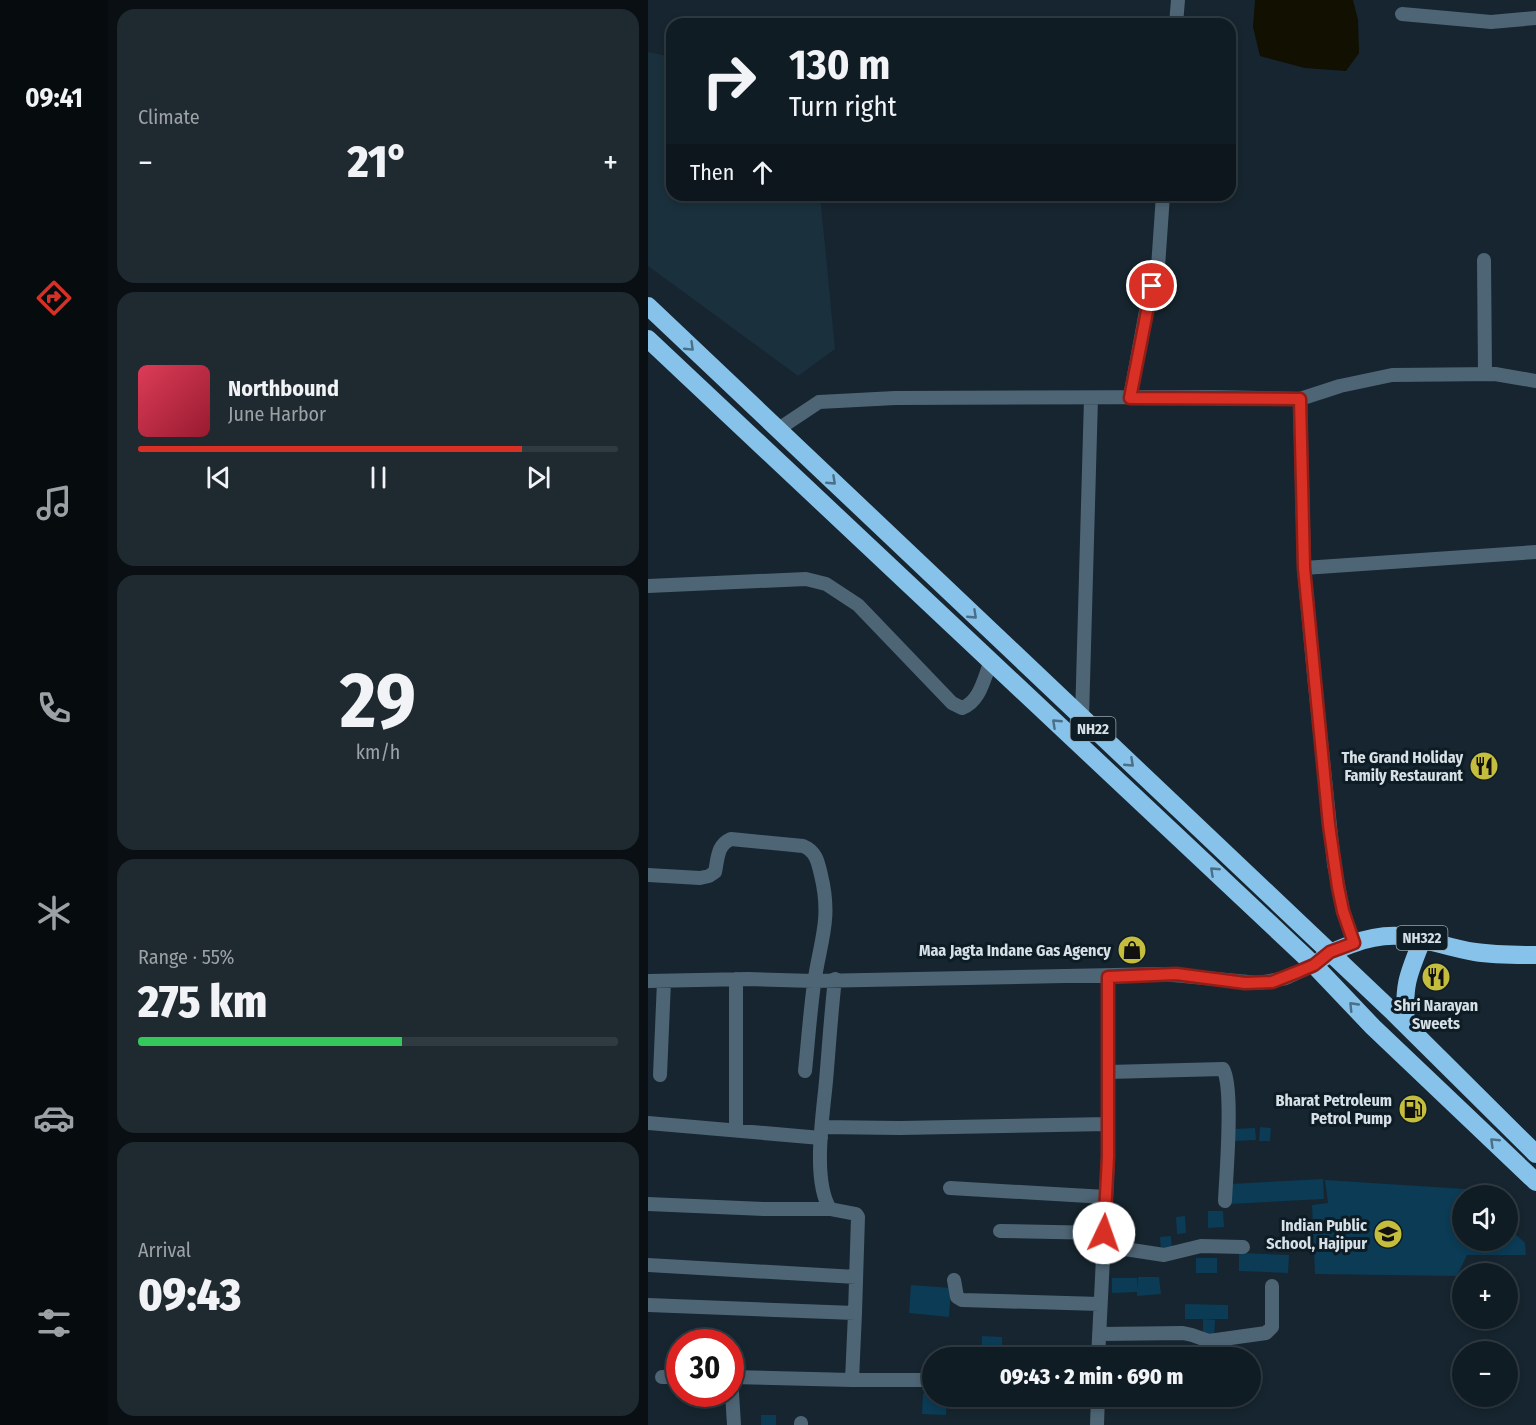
<!DOCTYPE html>
<meta charset="utf-8">
<style>
body{margin:0;font-family:"Fira Sans Condensed",sans-serif;background:#1e2930;color:#f1f3f6;height:100vh;display:flex;flex-direction:column;font-size:22px;white-space:nowrap}
*{box-sizing:border-box;margin:0}
p{font-size:20px;color:#9ca1a6}
.icon{flex:none;width:33px;height:33px;fill:none;stroke:currentColor;stroke-width:2;stroke-linecap:round;stroke-linejoin:round}
.map{position:relative;flex:1;overflow:hidden}
.panel{display:flex;flex-direction:column;gap:9px;padding:9px;background:#090f13;width:540px}
.panel>*{flex:none}
.hud{position:absolute;left:18px;top:18px;width:570px;height:183px;border-radius:18px;box-shadow:0 3px 9px #0003,0 0 0 2px #303a41;background:#101c23;color:#f1f3f6;overflow:hidden}
.fabs{position:absolute;left:804px;top:1185px;display:grid;gap:12px}
.fabs a{display:grid;place-items:center;width:66px;height:66px;border-radius:50%;background:#101c23;box-shadow:0 3px 9px #0003,0 0 0 2px #303a41;font-size:30px}
.speed{position:absolute;left:18px;top:1329px;display:flex;gap:12px;font-size:30px;font-weight:700;text-align:center}
.speed>*{display:grid;place-content:center;width:78px;height:78px;border-radius:50%;background:#101c23;box-shadow:0 3px 9px #0003,0 0 0 2px #303a41;line-height:1}
.speed .limit{border:9px solid #d22;background:#fff;color:#111}
.pin{position:absolute;display:grid;place-items:center;width:51px;height:51px;color:#fff;margin:-26px;border:3px solid #fff;border-radius:50%;box-shadow:0 2px 6px #0007}
.me{position:absolute;width:66px;margin:-33px;rotate:3deg;stroke-linejoin:round;filter:drop-shadow(0 0 4px #0008)}
.turn{display:flex;align-items:center;gap:21px;height:126px;padding:0 24px;font-size:27px}
.turn .icon{width:78px;height:78px;stroke-width:2.5}
.turn b{display:block;font-size:42px;line-height:51px}
.then{display:flex;align-items:center;height:57px;padding:0 24px;background:#0003;gap:12px;font-size:22px}
.big{font-size:45px;font-weight:800;line-height:1.1}
.panel .widget{flex:1;display:flex;flex-direction:column;justify-content:center;gap:9px;min-width:0;padding:0 21px;border-radius:18px;background:#1e2930}
.panel .dial{align-items:center;gap:0}
.dial b{font-size:78px;line-height:1}
.song{display:flex;align-items:center;gap:18px}
.cover{width:72px;height:72px;border-radius:9px;background:linear-gradient(135deg,hsl(350 70% 55%),hsl(350 70% 35%))}
.played{height:6px;border-radius:3px;background:linear-gradient(90deg,#d93025 80%,#303a41 80%)}
.keys{display:flex;justify-content:space-around;direction:ltr}
.heat{display:flex;justify-content:space-between;align-items:center;font-size:33px;direction:ltr}
.charge{height:9px;border-radius:4px;background:linear-gradient(90deg,#34c759 55%,#303a41 0)}
.trip{position:absolute;left:274px;top:1347px;width:339px;height:60px;border-radius:30px;background:#101c23;box-shadow:0 3px 9px #0003,0 0 0 2px #303a41;font-weight:800;line-height:60px;text-align:center}
main{display:flex;flex:1;min-height:0}
.tabs{display:flex;flex-direction:column;width:108px;justify-content:space-around;align-items:center;background:#060b0e;color:#9ca1a6}
.tabs .icon{width:42px;height:42px}
.tabs .selected{color:#d93025}
.tabs b{font-size:27px;color:#f1f3f6}
.map>svg:first-child{display:block}
.built{fill:#1a303c}
.water{fill:#111001}
.building{fill:#0b3b55}
.lines{fill:none;stroke-linecap:round;stroke-linejoin:round}
.minor{stroke:#4e6575;stroke-width:14}
.highway{stroke:#86c2e9;stroke-width:18}
.oneway{stroke:#4a6f87}
.route-casing{stroke:#8d1f18;stroke-width:15}
.route{stroke:#d93025;stroke-width:10}
.labels{text-anchor:middle;stroke-width:6;stroke-linejoin:round;paint-order:stroke}
.shield{fill:#0d1c25;stroke:#9aa5ac;stroke-width:1.5}
.shield-label{font-size:15px;font-weight:bold;fill:#d6e0e6}
.poi-label{font-size:16px;font-weight:bold;fill:#d6e0e6;stroke:#0d1c25;text-anchor:end}
</style>
<main>
<nav class="tabs">
<b>09:41</b>
<svg class="icon selected" aria-label="directions" viewBox="0 0 24 24"><path d="M12 3l9 9-9 9-9-9zM9 14v-3h6M13 9l2 2-2 2"/></svg>
<svg class="icon" aria-label="music" viewBox="0 0 24 24"><path d="M9 18V5l10-2v13"/><circle cx="6" cy="18" r="3"/><circle cx="16" cy="16" r="3"/></svg>
<svg class="icon" aria-label="phone" viewBox="0 0 24 24"><path d="M5 4h4l2 5-3 2q2 4 5 5l2-3 5 2v4C11 20 4 13 5 4z"/></svg>
<svg class="icon" aria-label="climate" viewBox="0 0 24 24"><path d="M12 3v18M4 7l16 10M4 17L20 7"/></svg>
<svg class="icon" aria-label="car" viewBox="0 0 24 24"><path d="M5 17H2v-5l4-1 3-4h7l3 4 3 1v5h-3M9 17h6M6 11h13"/><circle cx="7" cy="17" r="2"/><circle cx="17" cy="17" r="2"/></svg>
<svg class="icon" aria-label="filters" viewBox="0 0 24 24"><path d="M4 7h16M4 17h16"/><circle cx="9" cy="7" r="2"/><circle cx="15" cy="17" r="2"/></svg>
</nav>
<section class="panel">
<div class="widget"><p>Climate</p>
<div class="heat"><a>−</a><b class="big">21°</b><a>+</a></div>
</div>
<div class="widget">
<div class="song"><i class="cover"></i><div><b>Northbound</b><p>June Harbor</p></div></div>
<div class="played"></div>
<div class="keys"><svg class="icon" aria-label="previous" viewBox="0 0 24 24"><path d="M18 5L8 12l10 7zM5 5v14"/></svg><svg class="icon" aria-label="pause" viewBox="0 0 24 24"><path d="M8 5v14M16 5v14"/></svg><svg class="icon" aria-label="next" viewBox="0 0 24 24"><path d="M6 5l10 7-10 7zM19 5v14"/></svg></div>
</div>
<div class="widget dial"><b>29</b><p>km/h</p></div>
<div class="widget"><p>Range · 55%</p><b class="big">275 km</b><div class="charge"></div></div>
<div class="widget"><p>Arrival</p><b class="big">09:43</b></div>
</section>
<div class="map">
<svg width="888" height="1425" viewBox="0 0 888 1425">
<rect width="100%" height="100%" fill="#16252f"/>
<!-- built -->
<path class="built" d="M 0,52 L 24,57 L 24,195 L 172,195 L 187,349 L 150,376 L 0,266 Z"/>
<!-- water -->
<path class="water" d="M 607,0 L 705,0 L 710,20 L 711,53 L 698,71 L 657,68 L 612,56 L 605,27 Z"/>
<!-- building -->
<path class="building" d="M 612,1127 L 623,1128 L 622,1141 L 611,1141 Z
M 607,1128 L 608,1140 L 585,1141 L 585,1129 Z
M 675,1179 L 676,1199 L 582,1204 L 581,1184 Z
M 677,1180 L 817,1189 L 824,1196 L 814,1196 L 814,1240 L 860,1240 L 860,1227 L 877,1243 L 878,1255 L 819,1255 L 809,1276 L 667,1274 L 664,1205 L 680,1203 Z
M 560,1211 L 575,1211 L 576,1227 L 560,1228 Z
M 537,1216 L 538,1233 L 529,1234 L 528,1217 Z
M 523,1236 L 524,1251 L 513,1252 L 512,1237 Z
M 591,1253 L 641,1255 L 640,1273 L 591,1271 Z
M 548,1258 L 569,1258 L 569,1273 L 548,1273 Z
M 490,1277 L 511,1277 L 513,1294 L 489,1296 L 489,1292 L 464,1293 L 464,1278 L 489,1278 L 489,1289 Z
M 263,1285 L 303,1288 L 301,1317 L 261,1313 Z
M 537,1304 L 580,1305 L 580,1319 L 537,1319 Z
M 555,1319 L 567,1320 L 566,1338 L 555,1338 Z
M 334,1336 L 354,1337 L 354,1358 L 333,1358 Z
M 275,1393 L 285,1394 L 285,1396 L 299,1396 L 298,1415 L 274,1414 Z
M 113,1415 L 128,1415 L 128,1425 L 113,1425 Z"/>
<g class="lines">
<!-- minor -->
<path class="minor" d="M 754,14 L 843,22 L 888,18
M 528,24 L 530,0
M 836,260 L 837,373
M 482,397 L 499,306 L 510,267 L 515,195
M 652,399 L 656,568 L 666,675 L 686,864 L 695,911 L 706,943
M 129,430 L 171,402 L 247,398 L 566,397 L 652,399 L 692,386 L 744,375 L 847,374 L 888,381
M 656,568 L 888,552
M 0,586 L 158,579 L 178,584 L 210,605 L 304,703 L 314,708 C 332,702 336,678 343,661
M 434,718 L 443,398
M 0,875 L 52,878 L 61,876 L 67,872 C 70,858 69,845 83,839 L 155,846 C 168,851 170,862 173,875 C 184,920 172,941 166,984 C 162,1013 160,1042 157,1071
M 88,979 L 88,1130
M 187,979 C 183,1013 181,1047 178,1081 C 175,1115 164,1180 182,1209 L 208,1214 L 210,1217 L 207,1313
M 0,981 L 100,979 L 166,981 L 514,974 L 611,983 L 638,978 L 666,965
M 460,1072 L 575,1069 C 586,1087 578,1176 577,1201
M 12,1075 L 16,981
M 0,1123 L 173,1138
M 174,1127 L 252,1128 L 460,1124
M 302,1188 L 458,1197
M 0,1204 L 116,1209 L 182,1209
M 352,1231 L 456,1233
M 455,1249 L 477,1249 L 516,1255 L 553,1246 L 595,1247
M 0,1265 L 208,1277
M 306,1280 L 309,1297 L 314,1300 L 452,1304
M 0,1305 L 207,1313 L 204,1380
M 451,1334 L 535,1333 L 544,1335 L 561,1341 L 618,1333 L 624,1327 L 624,1286
M 450,1358 L 460,1157 L 460,977
M 14,1377 L 32,1377
M 82,1377 L 204,1380 L 285,1380
M 83,1377 L 86,1425
M 153,1425 L 153,1423
M 449,1425 L 450,1396"/>
<!-- highway -->
<path class="highway" d="M 0,306 L 746,1013 L 888,1154
M 0,339 L 666,965 L 725,1027 L 888,1182
M 675,958 C 684,951 694,948 704,944 C 755,925 779,944 827,952 C 847,955 868,955 888,955
M 758,1025 C 755,984 760,975 775,938"/>
</g>
<!-- one-way arrows -->
<defs><path id="oneway-chevron" d="M-2-3.5L2.5 0L-2 3.5" fill="none" stroke-width="1.6" stroke-linecap="round" stroke-linejoin="round" transform="scale(1.5)"/></defs>
<g class="oneway">
<use href="#oneway-chevron" transform="translate(42 347) rotate(44)"/>
<use href="#oneway-chevron" transform="translate(184 481) rotate(43)"/>
<use href="#oneway-chevron" transform="translate(325 615) rotate(43)"/>
<use href="#oneway-chevron" transform="translate(408 723) rotate(-137)"/>
<use href="#oneway-chevron" transform="translate(482 763) rotate(43)"/>
<use href="#oneway-chevron" transform="translate(566 871) rotate(-137)"/>
<use href="#oneway-chevron" transform="translate(705 1006) rotate(-134)"/>
<use href="#oneway-chevron" transform="translate(846 1142) rotate(-136)"/>
</g>
<g class="lines">
<!-- route casing -->
<g class="route-casing">
<path id="route" d="M 456,1233 L 460,1157 L 460,977 L 528,974 L 597,983 L 624,982 L 652,971 L 666,965 L 682,952 L 706,943 L 695,911 L 690,887 L 681,825 L 656,568 L 652,399 L 482,398 L 504,286"/>
</g>
<!-- route -->
<use href="#route" class="route"/>
</g>
<!-- icons -->
<defs>
<g id="restaurant-disc" transform="scale(1.5)"><circle r="9.5" fill="#c4bd3e" stroke="#0d1c25"/><path d="M-5-6h1v4h1v-4h1v4h1v-4h1v5L-1.5 .5V6h-2V.5L-5-1ZM5-6V6H3V1.5H1.5Q1.5-4 5-6Z" fill="#111"/></g>
<g id="shop-disc" transform="scale(1.5)"><circle r="9.5" fill="#c4bd3e" stroke="#0d1c25"/><path d="M-5-2.5h2.3a2.7 3.5 0 0 1 5.4 0H5L5.5 6h-11ZM-1.5-2.5h3a1.5 2.3 0 0 0-3 0Z" fill="#111"/></g>
<g id="fuel-disc" transform="scale(1.5)"><circle r="9.5" fill="#c4bd3e" stroke="#0d1c25"/><path d="M-5.5-6h7V0h2V4h1.3V-2.5L3-4.5l.8-.8L6-3V5H2.5V1h-1V6h-7ZM-4.2-4.7v3.2H.2V-4.7Z" fill="#111"/></g>
<g id="school-disc" transform="scale(1.5)"><circle r="9.5" fill="#c4bd3e" stroke="#0d1c25"/><path d="M0-5L7-2L0 1L-7-2ZM-4 1L0 2.5L4 1V4Q0 6-4 4Z" fill="#111"/></g>
</defs>
<g fill-rule="evenodd">
<use href="#restaurant-disc" x="836" y="766"/>
<use href="#shop-disc" x="484" y="950"/>
<use href="#restaurant-disc" x="788" y="977"/>
<use href="#fuel-disc" x="765" y="1109"/>
<use href="#school-disc" x="740" y="1234"/>
</g>
<g class="labels">
<!-- shield labels -->
<g class="shield">
<rect x="422.5" y="717" width="45" height="24" rx="4.5"/>
<rect x="748.5" y="926" width="51" height="24" rx="4.5"/>
</g>
<g class="shield-label">
<text x="445" y="734">NH22</text>
<text x="774" y="943">NH322</text>
</g>
<!-- poi labels -->
<g class="poi-label">
<text x="815" y="763">The Grand Holiday<tspan x="815" dy="18">Family Restaurant</tspan></text>
<text x="463" y="956">Maa Jagta Indane Gas Agency</text>
<text x="788" y="1011" text-anchor="middle">Shri Narayan<tspan x="788" dy="18">Sweets</tspan></text>
<text x="744" y="1106">Bharat Petroleum<tspan x="744" dy="18">Petrol Pump</tspan></text>
<text x="719" y="1231">Indian Public<tspan x="719" dy="18">School, Hajipur</tspan></text>
</g>
</g>
</svg>
<div class="fabs">
<a><svg class="icon" aria-label="sound" viewBox="0 0 24 24"><path d="M4 9h4l5-4v14l-5-4H4zM17 9q2 3 0 6"/></svg></a>
<a>+</a>
<a>−</a>
</div>
<div class="speed"><div class="limit">30</div></div>
<div class="pin" style="left:504px;top:286px;background:#d93025"><svg class="icon" aria-label="arrive" viewBox="0 0 24 24"><path d="M6 21V4h12l-3 4 3 4H6"/></svg></div>
<svg class="me" style="left:456px;top:1233px" viewBox="-20 -20 40 40"><circle r="19" fill="#fff"/><path d="M0-13L10 11 0 6-10 11z" fill="#d93025"/></svg>
<div class="trip">09:43 · 2 min · 690 m</div>
<div class="hud">
<div class="turn"><svg class="icon" aria-label="right" viewBox="0 0 24 24"><path d="M7 20v-9h11M14 6l5 5-5 5"/></svg><div><b>130 m</b>Turn right</div></div>
<div class="then">Then<svg class="icon" aria-label="ahead" viewBox="0 0 24 24"><path d="M12 20V5M6 11l6-6 6 6"/></svg></div>
</div>
</div>
</main>
